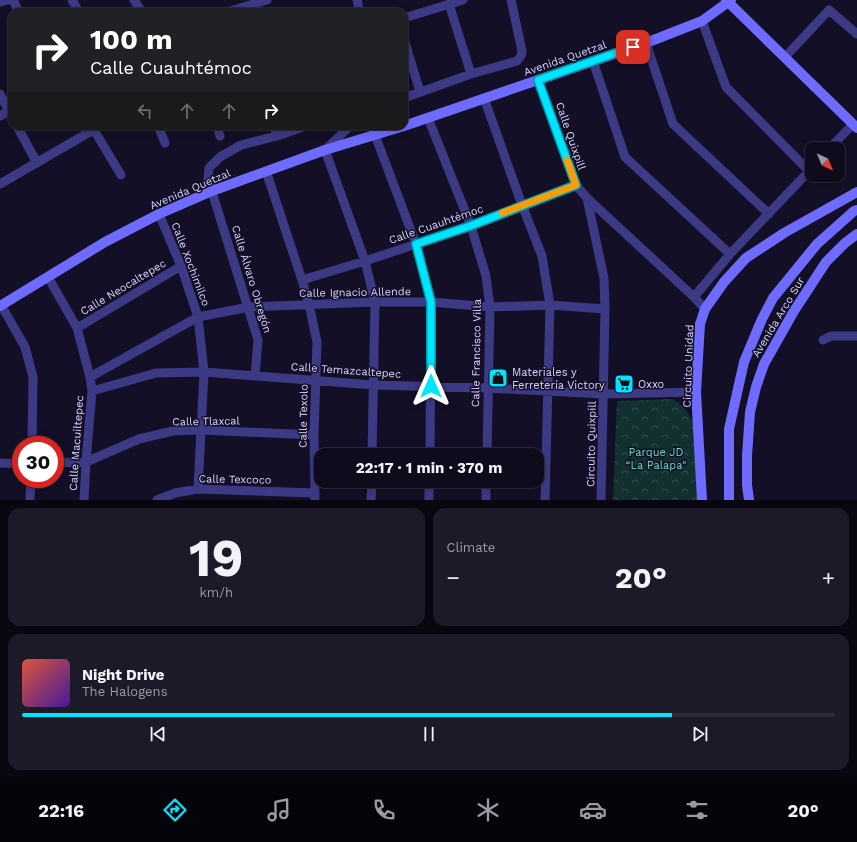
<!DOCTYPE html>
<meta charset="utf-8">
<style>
body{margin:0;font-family:"Work Sans",sans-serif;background:#1c1929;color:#f1f3f6;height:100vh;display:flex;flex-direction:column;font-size:15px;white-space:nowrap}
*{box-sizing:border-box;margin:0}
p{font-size:13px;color:#9b9ba3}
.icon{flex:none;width:22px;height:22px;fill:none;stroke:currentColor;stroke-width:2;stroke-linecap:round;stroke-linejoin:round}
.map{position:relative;height:500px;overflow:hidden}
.drawer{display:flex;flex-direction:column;gap:8px;padding:8px;background:#08060f;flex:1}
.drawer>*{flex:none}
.top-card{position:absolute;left:8px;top:8px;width:400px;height:122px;border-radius:12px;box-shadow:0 2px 10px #0003,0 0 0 1px #2e2b3b;background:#202124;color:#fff;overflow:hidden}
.needle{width:26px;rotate:137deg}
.controls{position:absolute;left:805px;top:142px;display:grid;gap:8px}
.controls a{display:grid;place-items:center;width:40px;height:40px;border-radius:8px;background:#0e0b1c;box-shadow:0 2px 10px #0003,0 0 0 1px #2e2b3b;font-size:20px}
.speed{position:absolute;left:12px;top:436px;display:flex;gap:8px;font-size:20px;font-weight:700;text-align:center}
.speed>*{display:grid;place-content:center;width:52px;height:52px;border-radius:50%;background:#0e0b1c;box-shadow:0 2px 10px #0003,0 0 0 1px #2e2b3b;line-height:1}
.speed .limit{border:6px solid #d22;background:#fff;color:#111}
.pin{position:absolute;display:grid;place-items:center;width:34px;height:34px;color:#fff;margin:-17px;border-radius:8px;box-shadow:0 2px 6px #0006}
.me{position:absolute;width:44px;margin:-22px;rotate:0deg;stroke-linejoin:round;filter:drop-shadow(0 0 3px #0008)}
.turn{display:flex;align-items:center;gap:14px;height:84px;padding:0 16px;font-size:18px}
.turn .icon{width:52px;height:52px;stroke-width:2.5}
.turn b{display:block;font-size:28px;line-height:34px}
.lanes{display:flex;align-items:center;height:38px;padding:0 16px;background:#0003;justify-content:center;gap:20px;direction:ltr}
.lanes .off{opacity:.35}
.big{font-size:30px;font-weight:700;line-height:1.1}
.drawer .widget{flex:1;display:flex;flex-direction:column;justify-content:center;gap:6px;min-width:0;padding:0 14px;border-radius:12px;background:#1c1929}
.drawer .dial{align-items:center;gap:0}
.dial b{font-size:52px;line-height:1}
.song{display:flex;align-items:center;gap:12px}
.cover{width:48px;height:48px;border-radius:6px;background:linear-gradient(135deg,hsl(10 70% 55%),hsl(260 70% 35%))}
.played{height:4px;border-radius:2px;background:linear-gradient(90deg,#00e5ff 80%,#2e2b3b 80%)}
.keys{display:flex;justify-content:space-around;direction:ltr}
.heat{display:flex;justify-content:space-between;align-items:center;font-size:22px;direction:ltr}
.drawer .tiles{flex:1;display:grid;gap:8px;grid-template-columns:1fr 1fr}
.widget:last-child{grid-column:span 2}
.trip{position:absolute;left:314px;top:448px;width:230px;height:40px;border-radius:12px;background:#0e0b1c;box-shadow:0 2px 10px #0003,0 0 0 1px #2e2b3b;font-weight:700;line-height:40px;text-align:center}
.tabs{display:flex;height:64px;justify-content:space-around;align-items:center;background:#06040b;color:#9b9ba3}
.tabs .icon{width:28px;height:28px}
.tabs .selected{color:#00e5ff}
.tabs b{font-size:18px;color:#f1f3f6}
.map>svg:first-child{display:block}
.park{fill:url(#park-crowns)}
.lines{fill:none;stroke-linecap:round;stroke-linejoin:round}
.street{stroke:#3d3a85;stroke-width:9}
.secondary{stroke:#6f6bff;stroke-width:10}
.route-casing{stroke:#0095a6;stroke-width:10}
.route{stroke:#00e5ff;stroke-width:7}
.slow{stroke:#f59e0b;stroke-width:7}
.labels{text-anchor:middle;stroke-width:3;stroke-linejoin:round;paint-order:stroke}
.street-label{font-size:11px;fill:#d9d4ff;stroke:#130f26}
.poi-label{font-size:11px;fill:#d9d4ff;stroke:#130f26;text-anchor:start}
.park-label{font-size:11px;fill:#5fe0c0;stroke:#130f26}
</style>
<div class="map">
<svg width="857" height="500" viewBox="0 0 857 500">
<defs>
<pattern id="park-crowns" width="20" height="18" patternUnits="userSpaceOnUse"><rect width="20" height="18" fill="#12302f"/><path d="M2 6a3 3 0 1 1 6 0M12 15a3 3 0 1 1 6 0" fill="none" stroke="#344d4e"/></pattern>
</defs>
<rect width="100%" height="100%" fill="#130f26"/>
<!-- park -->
<path class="park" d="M 672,399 L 679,403 L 686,410 L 692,420 L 696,431 L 701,500 L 613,500 L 617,401 Z"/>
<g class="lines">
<!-- street -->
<path class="street" d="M 13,0 L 19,12
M 72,0 L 79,12
M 134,0 L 142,12
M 357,0 L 360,12
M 0,2 L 8,0
M 449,4 L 471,74
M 227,12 L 267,0
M 404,18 L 463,0
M 702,21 L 726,87 L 809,171
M 404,39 L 420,92
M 646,43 L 673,124 L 769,214
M 785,57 L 829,10 L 857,34
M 593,61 L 625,157 L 730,254
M 538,79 L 576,185 L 587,198 L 694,297 L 705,309
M 0,94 L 12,117
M 404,98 L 471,74 L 517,61 L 521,56 L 522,51 L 511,0
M 484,98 L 522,205 L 542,256 L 550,305 L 545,500
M 0,116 L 12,109
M 428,118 L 471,226 L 486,276 L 490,307 L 487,455
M 17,126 L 37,163
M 158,126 L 165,143
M 217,126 L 220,136
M 274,126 L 277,136
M 350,126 L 325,150 L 365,261 L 375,302 L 372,455
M 94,130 L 121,175
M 375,135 L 416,244 L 431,302 L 430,455
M 829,149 L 853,124
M 266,171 L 302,280 L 309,304 L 317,342 L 314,435 L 315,500
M 0,184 L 100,126
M 587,198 L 604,278 L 605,309 L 601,500
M 159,214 L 181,266 L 198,317 L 204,372 L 198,489
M 48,277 L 77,328 L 90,377 L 92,391 L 86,462 L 84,500
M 302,280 L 365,261 L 471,226 L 576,185
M 694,297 L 730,254 L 812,168
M 1,305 L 25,347 L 33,377 L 32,445
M 77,328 L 181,266
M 823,340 L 831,336 L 857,336
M 255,376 L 258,340 L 208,179 L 209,168 L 220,157 L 241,145 L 277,136 L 306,126
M 90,377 L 198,317 L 249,307 L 375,302 L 431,302 L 490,307 L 550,305 L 605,309
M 92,391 L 156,373 L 204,372 L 374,385 L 487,388 L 604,394 L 696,392
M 0,463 L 21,464
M 55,463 L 86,462 L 139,439 L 173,431 L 201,430 L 314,435
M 30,500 L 31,479
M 157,500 L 175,493 L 198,489 L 315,493
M 371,500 L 372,481
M 429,500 L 429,481
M 486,500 L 486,481"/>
<!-- secondary -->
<path class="secondary" d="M 726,0 L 857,128
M 404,126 L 646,43 L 702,21 L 731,0
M 0,306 L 105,242 L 159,214 L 212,191 L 325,150 L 404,126
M 702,500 L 696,392 L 700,324 L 705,309 L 724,282 L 746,258 L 784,233 L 857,192
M 729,500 L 729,429 L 744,362 L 762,319 L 773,298 L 817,244 L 854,211 L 857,210
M 749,500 L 747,485 L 747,456 L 750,412 L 756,387 L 764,364 L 794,311 L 826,262 L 845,243 L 857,234"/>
</g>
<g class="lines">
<!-- route casing -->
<g class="route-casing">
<path id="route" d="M 431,386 L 431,302 L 416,244 L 470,226 L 576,185 L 538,80 L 633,47"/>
</g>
<!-- route -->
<use href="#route" class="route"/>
<!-- slow -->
<path class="slow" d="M 502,213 L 576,185 L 567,160"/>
</g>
<!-- icons -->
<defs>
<g id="shop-square" transform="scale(1)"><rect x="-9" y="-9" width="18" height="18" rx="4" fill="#00e5ff" stroke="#130f26"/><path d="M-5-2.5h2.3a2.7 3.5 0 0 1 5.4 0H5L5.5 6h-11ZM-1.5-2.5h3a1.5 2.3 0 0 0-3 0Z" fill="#111"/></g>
<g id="supermarket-square" transform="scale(1)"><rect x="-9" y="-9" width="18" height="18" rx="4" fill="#00e5ff" stroke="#130f26"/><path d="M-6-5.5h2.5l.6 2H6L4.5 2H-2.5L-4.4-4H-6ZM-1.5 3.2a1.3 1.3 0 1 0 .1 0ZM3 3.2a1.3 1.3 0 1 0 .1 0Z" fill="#111"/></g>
</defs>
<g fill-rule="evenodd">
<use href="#shop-square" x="498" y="378"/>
<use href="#supermarket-square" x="624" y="384"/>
</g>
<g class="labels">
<!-- street labels -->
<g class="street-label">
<text transform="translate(565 58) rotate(-19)" y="4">Avenida Quetzal</text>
<text transform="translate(571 136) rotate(71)" y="4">Calle Quixpill</text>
<text transform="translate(190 189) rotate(-23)" y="4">Avenida Quetzal</text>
<text transform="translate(436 224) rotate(-19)" y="4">Calle Cuauhtémoc</text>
<text transform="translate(191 264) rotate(69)" y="4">Calle Xochimilco</text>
<text transform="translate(252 279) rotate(73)" y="4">Calle Álvaro Obregón</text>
<text transform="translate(123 287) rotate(-31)" y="4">Calle Neocaltepec</text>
<text transform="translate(355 292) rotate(-1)" y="4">Calle Ignacio Allende</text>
<text transform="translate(778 317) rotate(-59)" y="4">Avenida Arco Sur</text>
<text transform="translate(476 353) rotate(-89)" y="4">Calle Francisco Villa</text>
<text transform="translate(688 366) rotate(-88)" y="4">Circuito Unidad</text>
<text transform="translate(346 370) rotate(4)" y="4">Calle Temazcaltepec</text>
<text transform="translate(303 416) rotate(-89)" y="4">Calle Texolo</text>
<text transform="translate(206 421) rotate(-1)" y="4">Calle Tlaxcal</text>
<text transform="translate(76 443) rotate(-86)" y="4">Calle Macuiltepec</text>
<text transform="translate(591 444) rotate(-89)" y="4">Circuito Quixpill</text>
<text transform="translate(235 479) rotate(1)" y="4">Calle Texcoco</text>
</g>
<!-- poi labels -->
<g class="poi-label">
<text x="512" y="376">Materiales y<tspan x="512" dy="13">Ferretería Victory</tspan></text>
<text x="638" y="388">Oxxo</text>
</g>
<!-- park labels -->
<g class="park-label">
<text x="656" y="456">Parque JD<tspan x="656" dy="13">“La Palapa"</tspan></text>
</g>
</g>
</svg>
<div class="controls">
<a><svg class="needle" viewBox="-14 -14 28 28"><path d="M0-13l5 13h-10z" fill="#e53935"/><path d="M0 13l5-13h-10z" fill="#9b9ba3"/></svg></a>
</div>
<div class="speed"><div class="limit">30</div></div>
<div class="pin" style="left:633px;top:47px;background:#d93025"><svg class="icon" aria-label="arrive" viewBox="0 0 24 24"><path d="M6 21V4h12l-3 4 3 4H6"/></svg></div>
<svg class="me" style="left:431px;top:386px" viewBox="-20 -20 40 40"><path d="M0-17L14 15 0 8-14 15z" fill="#00e5ff" stroke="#fff" stroke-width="4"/></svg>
<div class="trip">22:17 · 1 min · 370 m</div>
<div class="top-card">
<div class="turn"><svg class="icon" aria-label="right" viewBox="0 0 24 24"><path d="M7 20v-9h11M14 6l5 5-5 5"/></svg><div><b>100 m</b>Calle Cuauhtémoc</div></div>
<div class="lanes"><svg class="icon off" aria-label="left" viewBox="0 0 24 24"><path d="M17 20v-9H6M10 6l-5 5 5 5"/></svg><svg class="icon off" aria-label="ahead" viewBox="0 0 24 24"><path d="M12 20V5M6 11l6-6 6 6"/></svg><svg class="icon off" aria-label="ahead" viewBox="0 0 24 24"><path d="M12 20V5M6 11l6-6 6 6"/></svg><svg class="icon" aria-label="right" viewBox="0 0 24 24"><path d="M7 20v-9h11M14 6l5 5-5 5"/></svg></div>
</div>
</div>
<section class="drawer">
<div class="tiles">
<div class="widget dial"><b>19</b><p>km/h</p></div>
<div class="widget"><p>Climate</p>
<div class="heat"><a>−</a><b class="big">20°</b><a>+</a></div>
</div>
<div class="widget">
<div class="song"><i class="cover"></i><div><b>Night Drive</b><p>The Halogens</p></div></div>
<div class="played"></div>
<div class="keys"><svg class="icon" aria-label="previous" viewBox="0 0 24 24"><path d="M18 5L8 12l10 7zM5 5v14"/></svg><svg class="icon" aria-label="pause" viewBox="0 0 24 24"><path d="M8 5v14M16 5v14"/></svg><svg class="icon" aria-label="next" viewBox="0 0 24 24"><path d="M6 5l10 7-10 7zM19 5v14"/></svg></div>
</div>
</div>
</section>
<nav class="tabs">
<b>22:16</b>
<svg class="icon selected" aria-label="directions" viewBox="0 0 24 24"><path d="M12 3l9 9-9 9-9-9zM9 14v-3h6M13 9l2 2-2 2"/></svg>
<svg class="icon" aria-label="music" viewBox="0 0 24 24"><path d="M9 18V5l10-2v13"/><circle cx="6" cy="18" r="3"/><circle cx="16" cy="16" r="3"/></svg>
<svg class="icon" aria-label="phone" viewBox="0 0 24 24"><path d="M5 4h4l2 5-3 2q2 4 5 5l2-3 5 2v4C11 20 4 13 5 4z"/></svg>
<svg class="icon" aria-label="climate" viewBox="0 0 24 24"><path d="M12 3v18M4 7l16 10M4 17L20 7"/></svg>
<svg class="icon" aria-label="car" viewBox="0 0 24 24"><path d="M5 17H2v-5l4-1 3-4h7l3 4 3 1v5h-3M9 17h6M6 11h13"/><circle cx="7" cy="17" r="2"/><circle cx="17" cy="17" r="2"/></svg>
<svg class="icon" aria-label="filters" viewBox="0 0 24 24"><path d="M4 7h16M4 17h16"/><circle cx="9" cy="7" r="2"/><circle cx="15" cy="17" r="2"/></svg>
<b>20°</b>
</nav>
